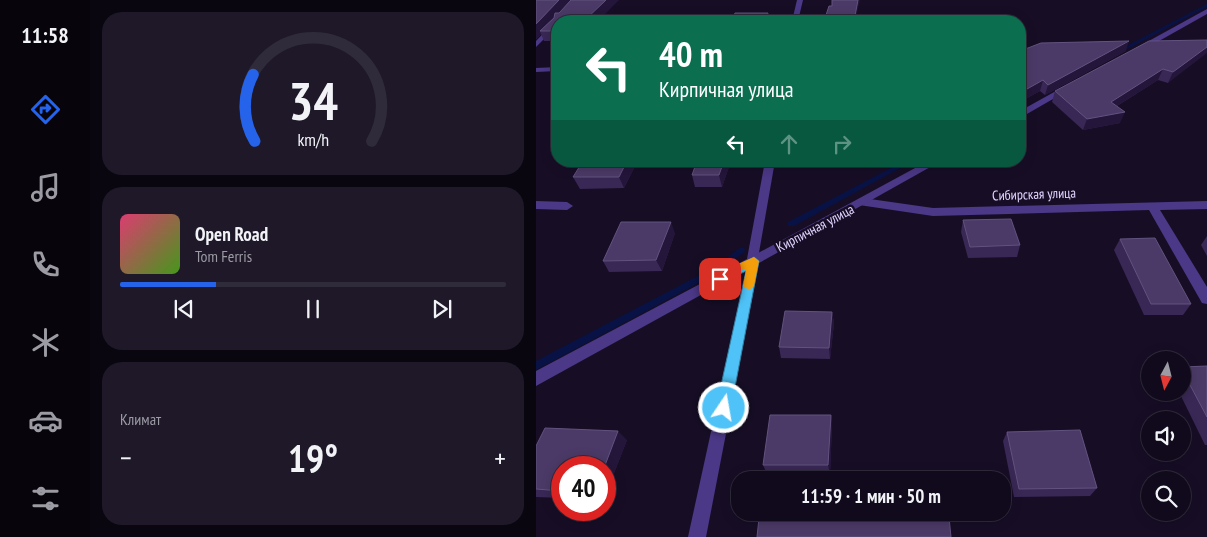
<!DOCTYPE html>
<html lang="ru">
<meta charset="utf-8">
<style>
body{margin:0;font-family:"PT Sans Narrow",sans-serif;background:#1e1829;color:#f1f3f6;height:100vh;display:flex;flex-direction:column;font-size:19px;white-space:nowrap}
*{box-sizing:border-box;margin:0}
p{font-size:16px;color:#9c9aa3}
.icon{flex:none;width:28px;height:28px;fill:none;stroke:currentColor;stroke-width:2;stroke-linecap:round;stroke-linejoin:round}
.map{position:relative;flex:1;overflow:hidden}
.sheet{display:flex;flex-direction:column;gap:12px;padding:12px;background:#09060f;width:446px}
.sheet>*{flex:none}
.guide{position:absolute;left:15px;top:15px;width:475px;height:152px;border-radius:20px;box-shadow:0 2px 12px #0003,0 0 0 1px #302b3b;background:#0b6e4f;color:#fff;overflow:hidden}
.needle{width:32px;rotate:187deg}
.buttons{position:absolute;left:605px;top:351px;display:grid;gap:10px}
.buttons a{display:grid;place-items:center;width:50px;height:50px;border-radius:50%;background:#110a1c;box-shadow:0 2px 12px #0003,0 0 0 1px #302b3b;font-size:25px}
.speed{position:absolute;left:15px;top:456px;display:flex;gap:10px;font-size:25px;font-weight:700;text-align:center}
.speed>*{display:grid;place-content:center;width:65px;height:65px;border-radius:50%;background:#110a1c;box-shadow:0 2px 12px #0003,0 0 0 1px #302b3b;line-height:1}
.speed .limit{border:8px solid #d22;background:#fff;color:#111}
.pin{position:absolute;display:grid;place-items:center;width:42px;height:42px;color:#fff;margin:-21px;border-radius:10px;box-shadow:0 2px 8px #0006}
.me{position:absolute;width:55px;margin:-28px;rotate:12deg;stroke-linejoin:round;filter:drop-shadow(0 0 4px #0008)}
.turn{display:flex;align-items:center;gap:18px;height:105px;padding:0 25px;font-size:22px}
.turn .icon{width:65px;height:65px;stroke-width:2.5}
.turn b{display:block;font-size:35px;line-height:42px}
.lanes{display:flex;align-items:center;height:48px;padding:0 25px;background:#0003;justify-content:center;gap:25px;direction:ltr}
.lanes .off{opacity:.35}
.big{font-size:38px;font-weight:700;line-height:1.1}
.sheet .card{flex:1;display:flex;flex-direction:column;justify-content:center;gap:8px;min-width:0;padding:0 18px;border-radius:20px;background:#1e1829}
.sheet .dial{align-items:center;gap:0}
.dial svg{height:130px;overflow:visible;fill:none;stroke:#302b3b;stroke-width:7;stroke-linecap:round;text-anchor:middle}
.dial text{fill:#f1f3f6;stroke:none}
.song{display:flex;align-items:center;gap:15px}
.cover{width:60px;height:60px;border-radius:8px;background:linear-gradient(135deg,hsl(340 70% 55%),hsl(100 70% 35%))}
.played{height:5px;border-radius:2px;background:linear-gradient(90deg,#2563eb 25%,#302b3b 25%)}
.keys{display:flex;justify-content:space-around;direction:ltr}
.heat{display:flex;justify-content:space-between;align-items:center;font-size:28px;direction:ltr}
.trip{position:absolute;left:195px;top:471px;width:280px;height:50px;border-radius:20px;background:#110a1c;box-shadow:0 2px 12px #0003,0 0 0 1px #302b3b;font-weight:700;line-height:50px;text-align:center}
main{display:flex;flex:1;min-height:0}
.menu{display:flex;flex-direction:column;width:90px;justify-content:space-around;align-items:center;background:#07040b;color:#9c9aa3}
.menu .icon{width:35px;height:35px}
.menu .selected{color:#2563eb}
.menu b{font-size:22px;color:#f1f3f6}
.map>svg:first-child{display:block}
.lines{fill:none;stroke-linecap:round;stroke-linejoin:round}
.stream{fill:#091245;fill-rule:evenodd}
.service{fill:#4b3887;fill-rule:evenodd}
.minor{fill:#4b3887;fill-rule:evenodd}
.tertiary{fill:#4b3887;fill-rule:evenodd}
.wall{fill:#392755}
.shaded-wall{fill:#24153a}
.building{fill:#4b3a67;stroke:#62527f}
.route{fill:#4fc3f7;stroke:#337fa1}
.slow{fill:#f59e0b}
.labels{text-anchor:middle;stroke-width:5;stroke-linejoin:round;paint-order:stroke}
.street-label{font-size:14px;fill:#e1d4ff;stroke:#170e26}
</style>
<main>
<nav class="menu">
<b>11:58</b>
<svg class="icon selected" aria-label="directions" viewBox="0 0 24 24"><path d="M12 3l9 9-9 9-9-9zM9 14v-3h6M13 9l2 2-2 2"/></svg>
<svg class="icon" aria-label="music" viewBox="0 0 24 24"><path d="M9 18V5l10-2v13"/><circle cx="6" cy="18" r="3"/><circle cx="16" cy="16" r="3"/></svg>
<svg class="icon" aria-label="phone" viewBox="0 0 24 24"><path d="M5 4h4l2 5-3 2q2 4 5 5l2-3 5 2v4C11 20 4 13 5 4z"/></svg>
<svg class="icon" aria-label="climate" viewBox="0 0 24 24"><path d="M12 3v18M4 7l16 10M4 17L20 7"/></svg>
<svg class="icon" aria-label="car" viewBox="0 0 24 24"><path d="M5 17H2v-5l4-1 3-4h7l3 4 3 1v5h-3M9 17h6M6 11h13"/><circle cx="7" cy="17" r="2"/><circle cx="17" cy="17" r="2"/></svg>
<svg class="icon" aria-label="filters" viewBox="0 0 24 24"><path d="M4 7h16M4 17h16"/><circle cx="9" cy="7" r="2"/><circle cx="15" cy="17" r="2"/></svg>
</nav>
<section class="sheet">
<div class="card dial"><svg viewBox="0 0 100 80">
<path d="M14 69A42 42 0 1 1 86 69"/>
<path d="M14 69A42 42 0 0 1 13 28" stroke="#2563eb"/>
<text x="50" y="56" font-size="32" font-weight="700">34</text>
<text x="50" y="72" font-size="11">km/h</text>
</svg></div>
<div class="card">
<div class="song"><i class="cover"></i><div><b>Open Road</b><p>Tom Ferris</p></div></div>
<div class="played"></div>
<div class="keys"><svg class="icon" aria-label="previous" viewBox="0 0 24 24"><path d="M18 5L8 12l10 7zM5 5v14"/></svg><svg class="icon" aria-label="pause" viewBox="0 0 24 24"><path d="M8 5v14M16 5v14"/></svg><svg class="icon" aria-label="next" viewBox="0 0 24 24"><path d="M6 5l10 7-10 7zM19 5v14"/></svg></div>
</div>
<div class="card"><p>Климат</p>
<div class="heat"><a>−</a><b class="big">19°</b><a>+</a></div>
</div>
</section>
<div class="map">
<svg width="671" height="537" viewBox="0 0 671 537">
<rect width="100%" height="100%" fill="#170e26"/>
<g class="lines">
<!-- stream -->
<path class="stream" d="M 671,4 L 671,7 L 584,53 L 579,52 Z
M 488,99 L 490,100 L 490,102 L 484,105 L 484,101 Z
M 368,161 L 377,161 L 258,226 L 252,226 L 251,224 L 252,222 Z
M 205,247 L 208,248 L 209,250 L 208,252 L 183,272 L 0,370 L 0,361 L 177,268 Z"/>
<!-- service -->
<path class="service" d="M 0,201 L 31,202 L 37,206 L 31,210 L 0,209 Z"/>
<!-- minor -->
<path class="minor" d="M 261,0 L 267,0 L 262,21 L 256,21 Z
M 19,21 L 24,21 L 21,21 L 21,26 L 0,47 L 0,41 Z
M 21,67 L 21,71 L 0,72 L 0,68 Z
M 229,161 L 239,161 L 221,264 L 0,386 L 0,371 L 211,259 Z
M 327,198 L 397,208 L 671,201 L 671,209 L 624,210 L 671,287 L 671,304 L 666,303 L 613,210 L 397,216 L 323,205 L 321,202 L 323,199 Z"/>
<!-- tertiary -->
<path class="tertiary" d="M 671,9 L 671,14 L 607,50 L 600,48 Z
M 529,86 L 536,88 L 484,118 L 484,111 Z
M 392,161 L 405,161 L 223,263 L 170,537 L 152,537 L 213,258 Z"/>
</g>
<!-- wall -->
<path class="wall" d="M 0,0 L 21,21 L 21,41 L 8,41 L 5,34 L 0,39 Z
M 671,40 L 632,83 L 622,80 L 581,106 L 584,123 L 547,130 L 516,102 L 519,91 Z
M 484,51 L 590,51 L 509,95 L 504,91 L 484,102 Z
M 161,161 L 195,161 L 186,187 L 159,187 L 156,175 Z
M 99,166 L 88,188 L 44,189 L 37,177 Z
M 427,220 L 484,245 L 481,257 L 432,258 L 425,232 Z
M 139,233 L 126,271 L 73,272 L 67,261 Z
M 671,236 L 671,256 L 665,245 Z
M 584,239 L 655,304 L 647,315 L 608,315 L 578,250 Z
M 296,312 L 298,323 L 294,359 L 245,358 L 243,347 Z
M 671,366 L 671,445 L 669,445 L 643,392 L 646,392 L 646,367 Z
M 295,415 L 296,424 L 294,474 L 231,474 L 227,465 Z
M 471,432 L 561,488 L 554,496 L 478,497 L 467,441 Z
M 91,440 L 69,496 L 69,468 L 26,468 L 26,498 L 0,497 L 0,446 Z"/>
<!-- shaded-wall -->
<path class="shaded-wall" d="M 23,0 L 35,0 L 4,31 L 5,34 L 0,39 L 0,24 Z
M 70,0 L 83,0 L 62,21 L 48,21 Z
M 322,0 L 324,0 L 319,21 L 318,21 Z
M 232,13 L 234,21 L 230,21 Z
M 593,41 L 590,51 L 509,95 L 512,85 Z
M 671,47 L 671,53 L 632,83 L 637,72 Z
M 627,69 L 622,80 L 571,112 L 575,102 Z
M 507,80 L 504,91 L 484,102 L 484,93 Z
M 589,112 L 584,123 L 547,130 L 551,119 Z
M 91,161 L 97,161 L 99,166 L 88,188 L 83,177 Z
M 188,161 L 195,161 L 186,187 L 183,175 Z
M 135,222 L 139,233 L 126,271 L 120,260 Z
M 296,312 L 298,323 L 294,359 L 293,348 Z
M 295,415 L 296,424 L 294,474 L 292,465 Z
M 82,431 L 91,440 L 69,496 L 69,468 L 68,468 Z"/>
<!-- building -->
<path class="building" d="M 0,0 L 23,0 L 0,24 Z
M 35,0 L 70,0 L 48,21 L 21,21 L 21,31 L 4,31 L 18,18 L 19,13 L 23,13 Z
M 296,0 L 322,0 L 318,21 L 288,21 L 293,6 L 296,6 Z
M 199,13 L 232,13 L 230,21 L 195,21 Z
M 671,40 L 671,47 L 637,72 L 627,69 L 575,102 L 589,112 L 551,119 L 519,91 L 613,41 Z
M 593,41 L 512,85 L 507,80 L 484,93 L 484,51 L 505,43 Z
M 47,161 L 91,161 L 83,177 L 37,177 Z
M 161,161 L 188,161 L 183,175 L 156,175 Z
M 475,219 L 484,245 L 434,247 L 427,220 Z
M 85,222 L 135,222 L 120,260 L 67,261 Z
M 619,238 L 655,304 L 615,304 L 584,239 Z
M 249,311 L 296,312 L 293,348 L 243,347 Z
M 671,366 L 671,417 L 646,370 L 646,367 Z
M 234,415 L 295,415 L 292,465 L 227,465 Z
M 9,428 L 82,431 L 68,468 L 26,468 L 26,491 L 0,489 L 0,446 Z
M 544,430 L 561,488 L 483,489 L 471,432 Z
M 413,517 L 415,537 L 221,537 L 223,518 Z"/>
<!-- route -->
<path class="route" d="M 218,257 L 223,261 L 195,408 L 193,413 L 188,415 L 182,413 L 180,408 L 210,271 L 184,284 L 178,279 L 180,276 Z"/>
<!-- slow -->
<path class="slow" d="M 218,257 L 223,261 L 218,286 L 213,290 L 207,286 L 210,270 L 202,270 L 201,267 L 202,264 Z"/>
<g class="labels">
<!-- street labels -->
<g class="street-label">
<text transform="translate(498 194) rotate(-2)" y="5">Сибирская улица</text>
<text transform="translate(279 228) rotate(-28)" y="5">Кирпичная улица</text>
</g>
</g>
</svg>
<div class="buttons">
<a><svg class="needle" viewBox="-14 -14 28 28"><path d="M0-13l5 13h-10z" fill="#e53935"/><path d="M0 13l5-13h-10z" fill="#9c9aa3"/></svg></a>
<a><svg class="icon" aria-label="sound" viewBox="0 0 24 24"><path d="M4 9h4l5-4v14l-5-4H4zM17 9q2 3 0 6"/></svg></a>
<a><svg class="icon" aria-label="search" viewBox="0 0 24 24"><circle cx="10" cy="10" r="6"/><path d="M15 15l6 6"/></svg></a>
</div>
<div class="speed"><div class="limit">40</div></div>
<div class="pin" style="left:184px;top:279px;background:#d93025"><svg class="icon" aria-label="arrive" viewBox="0 0 24 24"><path d="M6 21V4h12l-3 4 3 4H6"/></svg></div>
<svg class="me" style="left:188px;top:408px" viewBox="-20 -20 40 40"><circle r="17" fill="#4fc3f7" stroke="#fff" stroke-width="3"/><path d="M0-11L8 9 0 5-8 9z" fill="#fff"/></svg>
<div class="trip">11:59 · 1 мин · 50 m</div>
<div class="guide">
<div class="turn"><svg class="icon" aria-label="left" viewBox="0 0 24 24"><path d="M17 20v-9H6M10 6l-5 5 5 5"/></svg><div><b>40 m</b>Кирпичная улица</div></div>
<div class="lanes"><svg class="icon" aria-label="left" viewBox="0 0 24 24"><path d="M17 20v-9H6M10 6l-5 5 5 5"/></svg><svg class="icon off" aria-label="ahead" viewBox="0 0 24 24"><path d="M12 20V5M6 11l6-6 6 6"/></svg><svg class="icon off" aria-label="right" viewBox="0 0 24 24"><path d="M7 20v-9h11M14 6l5 5-5 5"/></svg></div>
</div>
</div>
</main>
